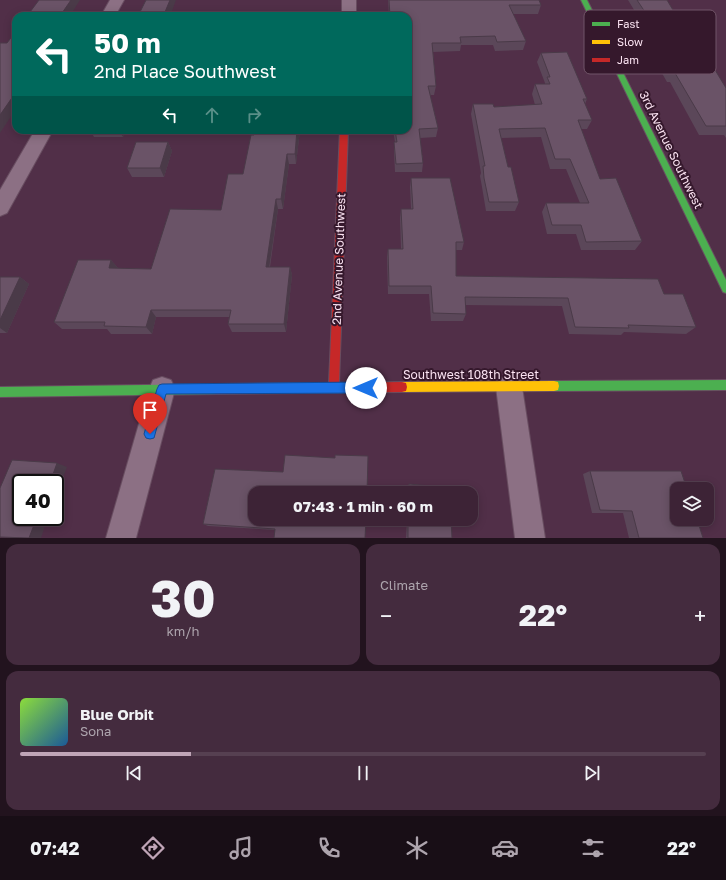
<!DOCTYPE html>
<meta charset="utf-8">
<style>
body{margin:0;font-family:"Golos Text",sans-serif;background:#442b3e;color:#f1f3f6;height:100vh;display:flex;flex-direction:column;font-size:15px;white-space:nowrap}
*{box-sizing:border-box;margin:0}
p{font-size:13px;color:#ada4ad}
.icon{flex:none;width:22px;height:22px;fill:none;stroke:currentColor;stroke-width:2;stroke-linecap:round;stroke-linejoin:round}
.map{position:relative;height:538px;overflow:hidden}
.drawer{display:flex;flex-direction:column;gap:6px;padding:6px;background:#22131e;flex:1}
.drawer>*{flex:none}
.banner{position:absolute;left:12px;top:12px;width:400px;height:122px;border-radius:12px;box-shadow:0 2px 10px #0003,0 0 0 1px #564051;background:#00695c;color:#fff;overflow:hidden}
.buttons{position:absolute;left:670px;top:482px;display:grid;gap:8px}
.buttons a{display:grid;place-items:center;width:44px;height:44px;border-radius:8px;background:#3d2336;box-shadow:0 2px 10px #0003,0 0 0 1px #564051;font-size:20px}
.speed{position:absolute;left:12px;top:474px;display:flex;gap:8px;font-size:20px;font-weight:700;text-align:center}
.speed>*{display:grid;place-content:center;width:52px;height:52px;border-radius:50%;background:#3d2336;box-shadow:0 2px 10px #0003,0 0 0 1px #564051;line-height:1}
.speed .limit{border:2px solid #111;border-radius:6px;background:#fff;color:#111}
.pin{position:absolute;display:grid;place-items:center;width:34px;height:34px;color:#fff;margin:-41px -17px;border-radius:50% 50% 50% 0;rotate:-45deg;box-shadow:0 0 4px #0007}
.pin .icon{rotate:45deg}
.me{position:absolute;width:44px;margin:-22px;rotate:270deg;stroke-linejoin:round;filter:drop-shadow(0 0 3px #0008)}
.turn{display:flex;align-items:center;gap:14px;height:84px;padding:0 16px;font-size:18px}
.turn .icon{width:52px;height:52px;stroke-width:2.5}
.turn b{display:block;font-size:28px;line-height:34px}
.lanes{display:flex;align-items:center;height:38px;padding:0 16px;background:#0003;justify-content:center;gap:20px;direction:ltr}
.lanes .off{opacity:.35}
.big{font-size:30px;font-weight:700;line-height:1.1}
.drawer .tile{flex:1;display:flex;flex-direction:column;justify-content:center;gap:6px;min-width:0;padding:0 14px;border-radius:12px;background:#442b3e}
.drawer .dial{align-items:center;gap:0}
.dial b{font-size:52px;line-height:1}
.song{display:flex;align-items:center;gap:12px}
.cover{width:48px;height:48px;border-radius:6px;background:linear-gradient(135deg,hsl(90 70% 55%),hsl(210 70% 35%))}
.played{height:4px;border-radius:2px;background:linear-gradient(90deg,#c0a5b7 25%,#564051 25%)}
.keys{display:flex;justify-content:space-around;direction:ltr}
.heat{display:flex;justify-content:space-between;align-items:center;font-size:22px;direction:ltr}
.drawer .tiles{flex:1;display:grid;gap:6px;grid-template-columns:1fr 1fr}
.tile:last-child{grid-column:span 2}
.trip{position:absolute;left:248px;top:486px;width:230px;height:40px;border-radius:12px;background:#3d2336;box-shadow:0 2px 10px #0003,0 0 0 1px #564051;font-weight:700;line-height:40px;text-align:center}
.tabs{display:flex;height:64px;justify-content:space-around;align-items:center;background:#180e16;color:#ada4ad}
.tabs .icon{width:28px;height:28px}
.tabs .active{color:#c0a5b7}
.tabs b{font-size:18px;color:#f1f3f6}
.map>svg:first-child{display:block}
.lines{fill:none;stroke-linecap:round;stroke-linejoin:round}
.street-casing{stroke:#684d60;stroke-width:2}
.fast-casing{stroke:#684d60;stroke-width:2}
.slow-casing{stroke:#684d60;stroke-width:2}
.jam-casing{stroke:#684d60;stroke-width:2}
.street{fill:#8c7084;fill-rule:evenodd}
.fast{fill:#4caf50;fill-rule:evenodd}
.slow{fill:#ffc107;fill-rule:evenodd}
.jam{fill:#c62828;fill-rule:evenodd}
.wall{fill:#5b4759}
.shaded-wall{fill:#4a3a48}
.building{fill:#6a5367;stroke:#4a3a48}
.route{fill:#1a73e8;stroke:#114b97}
.labels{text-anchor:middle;stroke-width:4;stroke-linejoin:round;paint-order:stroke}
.street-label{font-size:12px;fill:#fce4f3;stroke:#35182c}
.key{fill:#35182c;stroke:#715568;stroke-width:1}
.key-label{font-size:11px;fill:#fce4f3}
</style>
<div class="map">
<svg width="726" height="538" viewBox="0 0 726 538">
<rect width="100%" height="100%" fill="#512f48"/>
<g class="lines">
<!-- street casing -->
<g class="street-casing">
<path id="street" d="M 110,0 L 124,0 L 115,16 L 101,16 Z
M 342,0 L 356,0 L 356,16 L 342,16 Z
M 35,130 L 53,130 L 7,213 L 0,216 L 0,190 Z
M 509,375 L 518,378 L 522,387 L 545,538 L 515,538 L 496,387 L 500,378 Z
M 162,377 L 171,380 L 175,389 L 136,538 L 106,538 L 149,389 L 153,380 Z"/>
</g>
<!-- fast casing -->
<g class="fast-casing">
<path id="fast" d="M 581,0 L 587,0 L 726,280 L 726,293 L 723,292 Z
M 726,380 L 726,390 L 554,391 L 550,390 L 549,386 L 550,382 L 554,381 Z
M 217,384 L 221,385 L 222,389 L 221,393 L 217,394 L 0,397 L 0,387 Z"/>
</g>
<!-- slow casing -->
<g class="slow-casing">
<path id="slow" d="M 554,381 L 558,382 L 559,386 L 558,390 L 554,391 L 402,392 L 398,391 L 397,387 L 398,383 L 402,382 Z"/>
</g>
<!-- jam casing -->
<g class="jam-casing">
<path id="jam" d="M 340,130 L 348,130 L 339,383 L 402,382 L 406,383 L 407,387 L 406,391 L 402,392 L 217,394 L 213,393 L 212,389 L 213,385 L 217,384 L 329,383 Z"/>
</g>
<!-- street -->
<use href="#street" class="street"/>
<!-- fast -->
<use href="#fast" class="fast"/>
<!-- slow -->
<use href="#slow" class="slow"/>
<!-- jam -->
<use href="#jam" class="jam"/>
</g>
<!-- wall -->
<path class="wall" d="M 388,0 L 539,0 L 541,5 L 538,14 L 513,14 L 526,41 L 523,50 L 495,51 L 493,45 L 461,45 L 460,51 L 433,52 L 436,86 L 434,95 L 430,95 L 438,128 L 436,137 L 420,138 L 423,163 L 422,172 L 395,172 L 394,151 L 394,142 L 395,142 L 393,130 L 408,130 L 408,16 L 389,16 Z
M 628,0 L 667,0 L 689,37 L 726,88 L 726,138 L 724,135 L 699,135 L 670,82 L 667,82 L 655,61 L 657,57 L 638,21 L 639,18 Z
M 541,53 L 587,99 L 585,104 L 592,120 L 587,129 L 581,129 L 600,179 L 642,241 L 635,250 L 581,250 L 576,234 L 547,234 L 542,212 L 546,203 L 580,203 L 566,169 L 550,169 L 541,137 L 501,138 L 508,167 L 519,202 L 515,211 L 486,211 L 482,187 L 480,176 L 481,173 L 471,114 L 473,104 L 494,107 L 535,105 L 532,94 L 535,84 L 545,84 L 545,83 L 537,62 Z
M 90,130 L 126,130 L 123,137 L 94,137 Z
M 300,130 L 296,164 L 289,164 L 283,209 L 278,209 L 270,267 L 290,267 L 292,275 L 286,332 L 232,332 L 228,324 L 229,317 L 156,317 L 152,334 L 111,334 L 107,329 L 62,329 L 54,322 L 111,260 L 118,268 L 151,269 L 221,210 L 243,174 Z
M 168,142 L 172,151 L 164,177 L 132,177 L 127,168 Z
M 411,178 L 464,242 L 462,250 L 456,250 L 456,276 L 664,294 L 696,327 L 686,334 L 624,332 L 621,335 L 569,334 L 562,306 L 465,305 L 466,314 L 463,321 L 431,321 L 429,294 L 388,294 L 387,257 L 388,249 L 401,249 L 400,218 L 401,209 L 411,209 L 410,187 Z
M 0,277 L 20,277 L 29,284 L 7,333 L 0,333 Z
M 215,469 L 365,538 L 275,530 L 208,526 L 203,524 Z
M 590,471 L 703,538 L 629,538 L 623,513 L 592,513 L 583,474 Z
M 409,484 L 451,493 L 407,493 L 407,487 Z
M 407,519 L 451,519 L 452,538 L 406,538 Z"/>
<!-- shaded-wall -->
<path class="shaded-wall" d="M 71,0 L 80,0 L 70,16 L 60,16 Z
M 170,0 L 176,0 L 171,14 L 171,16 L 166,16 L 165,12 Z
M 16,92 L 16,109 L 0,133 L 0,115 Z
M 119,130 L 126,130 L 123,137 Z
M 297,130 L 300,130 L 296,164 L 295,154 Z
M 168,142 L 172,151 L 164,177 L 160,168 Z
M 287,154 L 289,164 L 283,209 L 281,199 Z
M 276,199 L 278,209 L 268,275 L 266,267 Z
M 111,260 L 118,268 L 109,268 Z
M 290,267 L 292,275 L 286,332 L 284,324 Z
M 20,277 L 29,284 L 7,333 L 0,328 L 0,320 Z
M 151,310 L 156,317 L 152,334 L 146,327 Z
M 57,463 L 67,467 L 55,499 L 55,483 L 50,483 Z
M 37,517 L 48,517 L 41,538 L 29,538 Z"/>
<!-- building -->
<path class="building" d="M 39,0 L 71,0 L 60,16 L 27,16 Z
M 146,0 L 170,0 L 165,12 L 170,12 L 169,16 L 138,16 Z
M 389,0 L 539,0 L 541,5 L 509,5 L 526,41 L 497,42 L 495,36 L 460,37 L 461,43 L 432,43 L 436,86 L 428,86 L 438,128 L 419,129 L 423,163 L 396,164 L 394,142 L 397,142 L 395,130 L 408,130 L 408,16 L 390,16 Z
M 637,0 L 667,0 L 689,37 L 695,37 L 726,88 L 726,126 L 706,126 L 675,73 L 672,73 L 660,52 L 664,52 L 642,12 L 645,12 Z
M 16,31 L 16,92 L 0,115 L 0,43 L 7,43 Z
M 567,52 L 587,99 L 583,99 L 592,120 L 578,120 L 600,179 L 616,178 L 642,241 L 586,242 L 581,225 L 552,225 L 546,203 L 589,203 L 570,159 L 555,159 L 545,128 L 499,129 L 508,167 L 511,167 L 519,202 L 489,202 L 484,178 L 483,166 L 485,166 L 473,104 L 493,104 L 494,107 L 542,104 L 535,84 L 550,84 L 547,77 L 550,77 L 541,53 Z
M 255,130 L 297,130 L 295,154 L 287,154 L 281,199 L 276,199 L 266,267 L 290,267 L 284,324 L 228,324 L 231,310 L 151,310 L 146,327 L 104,326 L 105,322 L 54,322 L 78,260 L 111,260 L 109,268 L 151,269 L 170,209 L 221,210 L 228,174 L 243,174 L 251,135 L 254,135 Z
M 136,142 L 168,142 L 160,168 L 127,168 Z
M 411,178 L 450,178 L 464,242 L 456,242 L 456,276 L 658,279 L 664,294 L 683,294 L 696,327 L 628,325 L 629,328 L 575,327 L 568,298 L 465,297 L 466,314 L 433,313 L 431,286 L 389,286 L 388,249 L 403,249 L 401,209 L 413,209 Z
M 0,277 L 20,277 L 0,320 Z
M 285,455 L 335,458 L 335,455 L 368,456 L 367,493 L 255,493 L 255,519 L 366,519 L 365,538 L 274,538 L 275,529 L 203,524 L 215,469 L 283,472 Z
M 12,460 L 57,463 L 50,483 L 21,483 L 21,517 L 37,517 L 29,538 L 0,537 L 0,488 Z
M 590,471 L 681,471 L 687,489 L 677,489 L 677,519 L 697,519 L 703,538 L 639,538 L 632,511 L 600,510 Z
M 409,484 L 451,488 L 451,493 L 409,493 Z
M 408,519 L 451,519 L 452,538 L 408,538 Z"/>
<!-- route -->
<path class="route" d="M 366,382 L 370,384 L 371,388 L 370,391 L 366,393 L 166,394 L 154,438 L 150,439 L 146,438 L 144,434 L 157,389 L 159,385 L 162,384 Z"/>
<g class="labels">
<!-- street labels -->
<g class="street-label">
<text transform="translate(671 150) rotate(64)" y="4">3rd Avenue Southwest</text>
<text transform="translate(339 259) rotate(-88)" y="4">2nd Avenue Southwest</text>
<text x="471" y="379">Southwest 108th Street</text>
</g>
</g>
<!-- legend -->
<rect x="584" y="10" width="132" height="64" rx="6" class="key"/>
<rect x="592" y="22" width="18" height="4" fill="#4caf50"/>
<rect x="592" y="40" width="18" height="4" fill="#ffc107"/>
<rect x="592" y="58" width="18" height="4" fill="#c62828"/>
<g class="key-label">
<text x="617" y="28">Fast</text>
<text x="617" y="46">Slow</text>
<text x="617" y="64">Jam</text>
</g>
</svg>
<div class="buttons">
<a><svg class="icon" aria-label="layers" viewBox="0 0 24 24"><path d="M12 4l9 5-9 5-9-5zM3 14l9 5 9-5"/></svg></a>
</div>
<div class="speed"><div class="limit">40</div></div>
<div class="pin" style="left:150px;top:434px;background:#d93025"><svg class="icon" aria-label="arrive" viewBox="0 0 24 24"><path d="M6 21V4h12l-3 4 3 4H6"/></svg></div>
<svg class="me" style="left:366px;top:388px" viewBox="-20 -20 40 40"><circle r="19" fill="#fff"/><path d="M0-13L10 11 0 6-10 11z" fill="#1a73e8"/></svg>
<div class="trip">07:43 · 1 min · 60 m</div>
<div class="banner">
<div class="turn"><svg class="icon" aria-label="left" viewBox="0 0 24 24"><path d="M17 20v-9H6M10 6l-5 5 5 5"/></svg><div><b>50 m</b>2nd Place Southwest</div></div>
<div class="lanes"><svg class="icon" aria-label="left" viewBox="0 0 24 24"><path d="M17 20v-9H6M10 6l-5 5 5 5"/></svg><svg class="icon off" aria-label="ahead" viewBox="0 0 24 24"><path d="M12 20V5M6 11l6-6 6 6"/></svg><svg class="icon off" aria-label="right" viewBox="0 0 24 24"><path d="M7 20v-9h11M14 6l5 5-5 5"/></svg></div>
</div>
</div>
<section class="drawer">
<div class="tiles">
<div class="tile dial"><b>30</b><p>km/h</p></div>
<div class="tile"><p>Climate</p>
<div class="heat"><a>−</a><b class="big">22°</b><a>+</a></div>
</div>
<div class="tile">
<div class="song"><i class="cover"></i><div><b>Blue Orbit</b><p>Sona</p></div></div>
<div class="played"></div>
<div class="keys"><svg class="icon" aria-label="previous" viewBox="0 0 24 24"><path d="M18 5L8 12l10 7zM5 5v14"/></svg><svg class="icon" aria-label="pause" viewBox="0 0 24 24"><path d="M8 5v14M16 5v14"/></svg><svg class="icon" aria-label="next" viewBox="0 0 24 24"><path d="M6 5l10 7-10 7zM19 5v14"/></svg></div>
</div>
</div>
</section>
<nav class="tabs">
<b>07:42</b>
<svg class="icon active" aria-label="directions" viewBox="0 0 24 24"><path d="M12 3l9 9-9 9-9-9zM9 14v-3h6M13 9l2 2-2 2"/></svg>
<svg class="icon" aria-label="music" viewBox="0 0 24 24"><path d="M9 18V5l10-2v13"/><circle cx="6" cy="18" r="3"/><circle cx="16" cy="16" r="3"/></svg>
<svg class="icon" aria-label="phone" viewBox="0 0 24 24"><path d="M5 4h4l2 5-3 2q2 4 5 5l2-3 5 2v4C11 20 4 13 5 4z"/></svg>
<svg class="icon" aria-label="climate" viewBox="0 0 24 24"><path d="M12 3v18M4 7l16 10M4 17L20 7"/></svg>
<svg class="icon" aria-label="car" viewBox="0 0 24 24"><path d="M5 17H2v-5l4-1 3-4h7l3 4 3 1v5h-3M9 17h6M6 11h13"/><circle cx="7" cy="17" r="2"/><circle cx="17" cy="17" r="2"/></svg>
<svg class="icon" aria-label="filters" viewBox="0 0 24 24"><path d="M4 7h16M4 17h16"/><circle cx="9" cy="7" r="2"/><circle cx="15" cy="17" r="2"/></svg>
<b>22°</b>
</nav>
